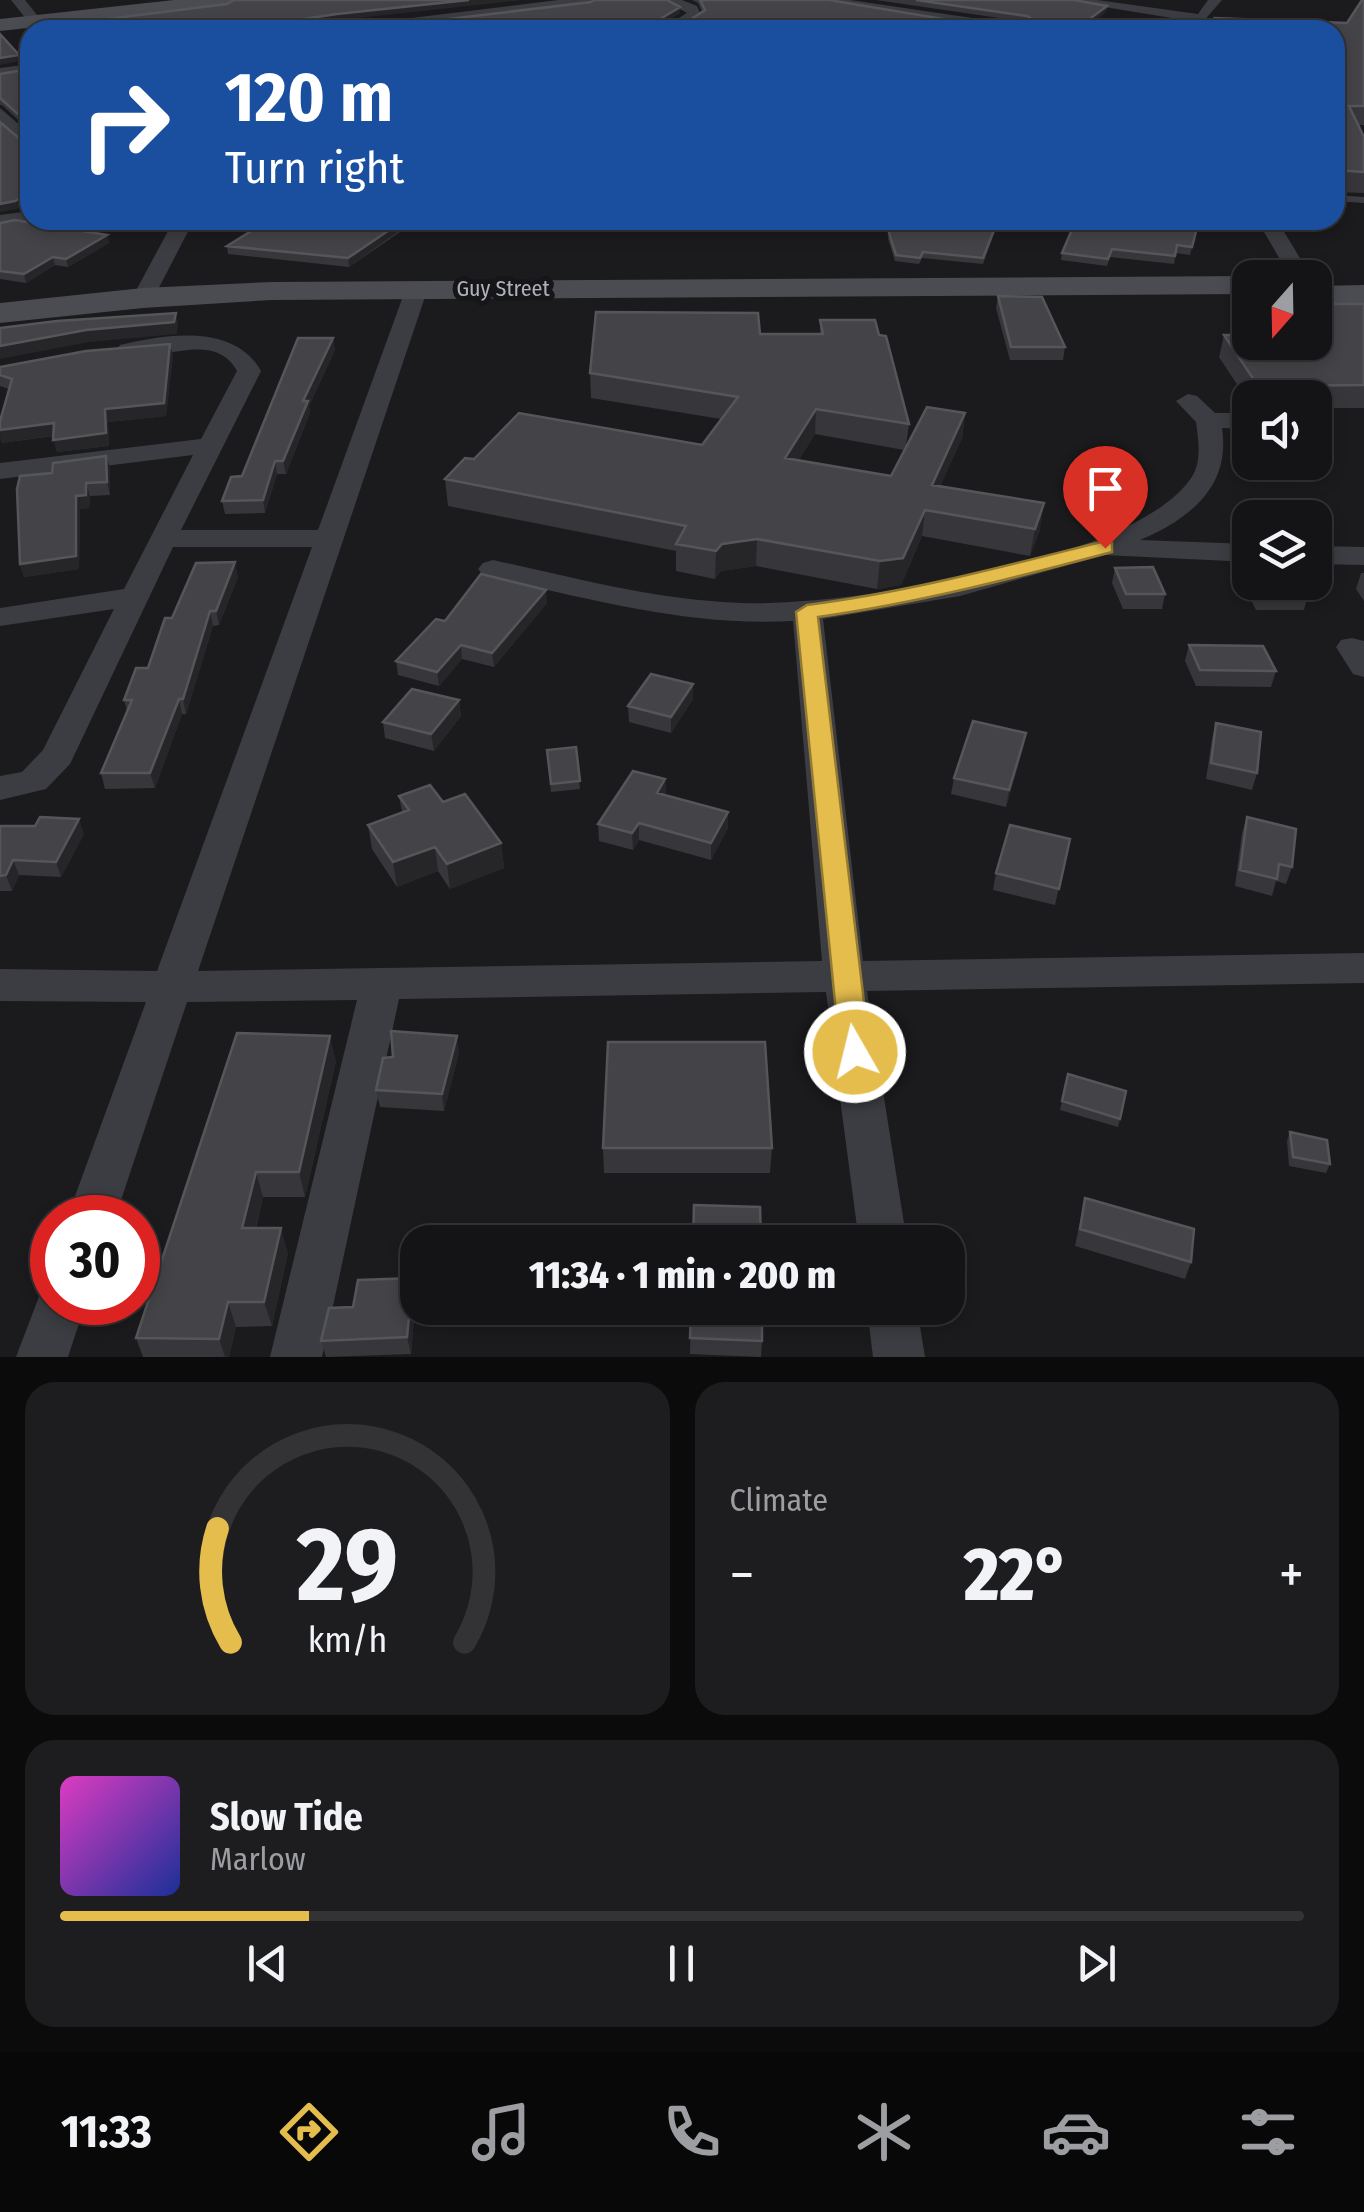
<!DOCTYPE html>
<meta charset="utf-8">
<style>
body{margin:0;font-family:"Fira Sans Condensed",sans-serif;background:#1d1d1f;color:#f1f3f6;height:100vh;display:flex;flex-direction:column;font-size:38px;white-space:nowrap}
*{box-sizing:border-box;margin:0}
p{font-size:32px;color:#9d9ea1}
.icon{flex:none;width:55px;height:55px;fill:none;stroke:currentColor;stroke-width:2;stroke-linecap:round;stroke-linejoin:round}
.map{position:relative;height:1357px;overflow:hidden}
.sheet{display:flex;flex-direction:column;gap:25px;padding:25px;background:#0b0b0c;flex:1}
.sheet>*{flex:none}
.hud{position:absolute;left:20px;top:20px;width:1325px;height:210px;border-radius:30px;box-shadow:0 5px 15px #0003,0 0 0 2px #333335;background:#1a4fa0;color:#fff;overflow:hidden}
.needle{width:65px;rotate:200deg}
.fabs{position:absolute;left:1232px;top:260px;display:grid;gap:20px}
.fabs a{display:grid;place-items:center;width:100px;height:100px;border-radius:20px;background:#141416;box-shadow:0 5px 15px #0003,0 0 0 2px #333335;font-size:50px}
.speed{position:absolute;left:30px;top:1195px;display:flex;gap:20px;font-size:50px;font-weight:700;text-align:center}
.speed>*{display:grid;place-content:center;width:130px;height:130px;border-radius:50%;background:#141416;box-shadow:0 5px 15px #0003,0 0 0 2px #333335;line-height:1}
.speed .limit{border:15px solid #d22;background:#fff;color:#111}
.pin{position:absolute;display:grid;place-items:center;width:85px;height:85px;color:#fff;margin:-102px -42px;border-radius:50% 50% 50% 0;rotate:-45deg;box-shadow:0 0 10px #0007}
.pin .icon{rotate:45deg}
.me{position:absolute;width:110px;margin:-55px;rotate:352deg;stroke-linejoin:round;filter:drop-shadow(0 0 8px #0008)}
.turn{display:flex;align-items:center;gap:35px;height:210px;padding:0 40px;font-size:45px}
.turn .icon{width:130px;height:130px;stroke-width:2.5}
.turn b{display:block;font-size:70px;line-height:85px}
.big{font-size:75px;font-weight:800;line-height:1.1}
.sheet .card{flex:1;display:flex;flex-direction:column;justify-content:center;gap:15px;min-width:0;padding:0 35px;border-radius:30px;background:#1d1d1f}
.sheet .dial{align-items:center;gap:0}
.dial svg{height:260px;overflow:visible;fill:none;stroke:#333335;stroke-width:7;stroke-linecap:round;text-anchor:middle}
.dial text{fill:#f1f3f6;stroke:none}
.song{display:flex;align-items:center;gap:30px}
.cover{width:120px;height:120px;border-radius:15px;background:linear-gradient(135deg,hsl(310 70% 55%),hsl(230 70% 35%))}
.played{height:10px;border-radius:5px;background:linear-gradient(90deg,#e4bd4c 20%,#333335 20%)}
.keys{display:flex;justify-content:space-around;direction:ltr}
.heat{display:flex;justify-content:space-between;align-items:center;font-size:55px;direction:ltr}
.sheet .tiles{flex:1;display:grid;gap:25px;grid-template-columns:1fr 1fr}
.card:last-child{grid-column:span 2}
.trip{position:absolute;left:400px;top:1225px;width:565px;height:100px;border-radius:30px;background:#141416;box-shadow:0 5px 15px #0003,0 0 0 2px #333335;font-weight:800;line-height:100px;text-align:center}
.dock{display:flex;height:160px;justify-content:space-around;align-items:center;background:#080809;color:#9d9ea1}
.dock .icon{width:70px;height:70px}
.dock .selected{color:#e4bd4c}
.dock b{font-size:45px;color:#f1f3f6}
.map>svg:first-child{display:block}
.lines{fill:none;stroke-linecap:round;stroke-linejoin:round}
.lane{fill:#3c3d42;fill-rule:evenodd}
.street{fill:#3c3d42;fill-rule:evenodd}
.secondary{fill:#4b4c52;fill-rule:evenodd}
.wall{fill:#37373b;fill-rule:evenodd}
.shaded-wall{fill:#262629}
.building{fill:#444448;stroke:#55565a;stroke-width:2.5}
.route{fill:#e4bd4c;stroke:#947b31;stroke-width:2.5}
.labels{text-anchor:middle;stroke-width:10;stroke-linejoin:round;paint-order:stroke}
.far-street-label{font-size:22px;fill:#afb2bb;stroke:#161618}
</style>
<div class="map">
<svg width="1364" height="1357" viewBox="0 0 1364 1357">
<rect width="100%" height="100%" fill="#1b1b1d"/>
<g class="lines">
<!-- lane -->
<path class="lane" d="M 1199,17 L 1206,19 L 1196,30 L 1188,30 Z
M 1335,195 L 1364,197 L 1364,203 L 1335,201 Z"/>
<!-- street -->
<path class="street" d="M 11,0 L 25,0 L 49,30 L 35,30 Z
M 558,0 L 598,0 L 591,4 L 380,30 L 339,30 L 346,26 Z
M 664,0 L 682,0 L 697,6 L 701,15 L 677,30 L 659,30 L 687,13 Z
M 816,0 L 850,0 L 1026,26 L 1033,30 L 997,30 Z
M 1062,0 L 1097,0 L 1198,14 L 1208,0 L 1222,0 L 1202,23 Z
M 30,64 L 30,74 L 0,78 L 0,68 Z
M 0,108 L 30,134 L 30,149 L 0,123 Z
M 30,211 L 30,220 L 37,221 L 0,227 L 0,215 Z
M 174,220 L 194,220 L 151,303 L 135,303 L 132,298 Z
M 1257,220 L 1277,220 L 1312,278 L 1291,278 Z
M 417,282 L 428,288 L 198,971 L 822,961 L 793,621 C 690,627 592,599 493,578 L 483,575 L 478,569 L 483,563 L 493,560 C 575,578 656,600 741,603 C 838,607 1140,563 1193,475 C 1202,459 1198,438 1196,422 L 1176,401 L 1188,394 L 1197,396 L 1215,413 L 1250,413 L 1250,429 L 1222,428 C 1231,486 1190,519 1140,540 L 1250,544 L 1250,562 L 1104,555 L 960,596 L 823,619 L 863,961 L 1364,953 L 1364,983 L 867,991 L 907,1242 L 859,1242 L 826,992 L 399,999 L 322,1357 L 270,1357 L 357,1000 L 187,1002 L 115,1218 L 67,1218 L 146,1002 L 0,1001 L 0,969 L 157,971 L 312,547 L 173,547 L 70,764 L 46,789 L 0,800 L 0,776 L 22,772 L 43,750 L 114,609 L 0,626 L 0,608 L 124,589 L 193,455 L 0,479 L 0,463 L 201,439 L 237,371 C 211,323 141,374 116,350 L 120,345 C 166,334 234,323 261,371 L 181,530 L 318,530 L 406,288 Z
M 1315,546 L 1364,547 L 1364,565 L 1315,564 Z
M 1352,638 L 1364,641 L 1364,677 L 1353,674 L 1336,647 L 1341,640 Z
M 52,1282 L 52,1302 L 86,1302 L 68,1357 L 16,1357 L 43,1286 Z
M 867,1308 L 917,1308 L 925,1357 L 873,1357 Z"/>
<!-- secondary -->
<path class="secondary" d="M 174,0 L 238,0 L 228,6 L 0,31 L 0,19 Z
M 1250,276 L 1258,278 L 1250,278 L 1250,294 L 272,300 L 143,308 L 0,323 L 0,303 L 143,288 L 272,282 Z
M 1364,285 L 1364,303 L 1315,304 L 1315,286 Z"/>
</g>
<!-- wall -->
<path class="wall" d="M 692,0 L 829,0 L 997,28 L 1034,27 L 1027,22 L 876,0 L 1074,0 L 1107,6 L 1106,12 L 1082,30 L 382,30 L 381,27 L 680,13 L 658,26 L 679,27 L 702,12 L 698,3 Z
M 1364,0 L 1364,125 L 1358,125 L 1364,137 L 1364,193 L 1335,192 L 1335,30 L 1347,23 Z
M 1215,18 L 1220,30 L 1212,30 Z
M 30,69 L 30,131 L 2,105 L 0,105 L 0,74 Z
M 999,220 L 983,264 L 922,258 L 919,264 L 895,261 L 888,239 L 889,233 Z
M 1199,220 L 1190,255 L 1176,253 L 1174,264 L 1110,257 L 1107,266 L 1061,260 L 1062,253 Z
M 0,223 L 107,235 L 109,243 L 68,267 L 55,265 L 26,283 L 0,279 Z
M 299,224 L 406,228 L 349,267 L 228,254 L 227,246 Z
M 998,296 L 1065,347 L 1063,360 L 1010,360 L 996,308 Z
M 1364,304 L 1364,408 L 1315,408 L 1315,398 L 1250,398 L 1250,404 L 1219,357 L 1224,335 L 1230,335 L 1234,318 L 1250,318 L 1250,342 Z
M 820,320 L 879,335 L 909,424 L 906,446 L 965,413 L 962,438 L 940,486 L 1040,530 L 1030,556 L 922,536 L 901,585 L 877,589 L 756,566 L 721,571 L 715,579 L 676,571 L 676,551 L 448,506 L 445,479 L 474,459 L 702,445 L 721,419 L 591,398 L 590,373 L 760,334 L 820,334 ZM 815,434 L 904,450 L 891,476 L 799,460 Z
M 333,338 L 335,350 L 309,406 L 310,413 L 286,474 L 277,474 L 265,513 L 225,514 L 222,501 L 242,476 Z
M 173,355 L 166,416 L 108,422 L 109,446 L 57,452 L 54,436 L 1,443 L 0,421 L 9,389 L 0,386 L 0,367 Z
M 110,469 L 110,495 L 90,496 L 89,508 L 80,509 L 79,569 L 24,577 L 20,564 L 17,489 Z
M 1115,568 L 1165,594 L 1162,609 L 1123,609 L 1112,583 Z
M 1247,570 L 1250,570 L 1250,582 L 1301,582 L 1308,595 L 1304,610 L 1256,610 L 1243,585 Z
M 1361,573 L 1364,573 L 1364,601 L 1356,589 Z
M 238,577 L 219,625 L 213,626 L 186,714 L 182,714 L 155,788 L 105,789 L 101,773 L 127,711 L 124,700 L 148,668 Z
M 547,603 L 494,667 L 462,659 L 439,686 L 398,675 L 396,661 L 445,621 Z
M 1189,645 L 1276,671 L 1271,687 L 1196,686 L 1185,661 Z
M 693,684 L 693,699 L 671,733 L 629,722 L 628,706 Z
M 459,700 L 461,716 L 434,751 L 385,738 L 383,722 Z
M 1216,723 L 1257,773 L 1252,790 L 1206,779 L 1212,739 Z
M 576,747 L 580,789 L 551,792 L 547,750 Z
M 1023,749 L 1006,807 L 951,794 L 954,778 Z
M 665,779 L 666,795 L 728,828 L 711,860 L 639,840 L 633,850 L 599,841 L 598,824 Z
M 399,796 L 443,802 L 501,843 L 504,868 L 450,889 L 438,871 L 397,887 L 372,849 L 368,825 L 402,812 Z
M 1247,817 L 1292,867 L 1286,884 L 1276,881 L 1272,896 L 1235,886 L 1242,833 Z
M 0,826 L 84,834 L 61,877 L 19,875 L 12,891 L 0,891 Z
M 1070,839 L 1055,905 L 993,890 L 996,873 Z
M 459,1053 L 444,1111 L 380,1107 L 376,1090 Z
M 336,1061 L 305,1197 L 263,1197 L 256,1228 L 288,1253 L 272,1326 L 236,1327 L 229,1357 L 143,1357 L 136,1338 Z
M 1068,1074 L 1120,1119 L 1118,1127 L 1060,1110 Z
M 1290,1132 L 1330,1164 L 1326,1173 L 1289,1166 L 1287,1141 Z
M 603,1148 L 772,1148 L 770,1173 L 604,1173 Z
M 1085,1198 L 1191,1262 L 1185,1279 L 1075,1246 Z
M 413,1278 L 416,1295 L 411,1354 L 326,1357 L 321,1341 L 353,1307 Z
M 691,1308 L 762,1341 L 761,1357 L 690,1354 Z"/>
<!-- shaded-wall -->
<path class="shaded-wall" d="M 469,0 L 523,0 L 338,20 L 273,30 L 231,30 L 337,14 Z
M 1107,6 L 1106,12 L 1082,30 L 1075,30 Z
M 680,7 L 680,13 L 657,27 L 657,21 Z
M 19,55 L 21,61 L 0,65 L 0,58 Z
M 30,193 L 30,202 L 17,209 L 0,212 L 0,204 Z
M 404,220 L 414,220 L 349,267 L 348,258 Z
M 107,235 L 109,243 L 68,267 L 66,259 Z
M 53,257 L 55,265 L 26,283 L 24,274 Z
M 176,313 L 178,324 L 177,334 L 89,342 L 0,359 L 0,346 Z
M 333,338 L 335,350 L 309,406 L 310,413 L 286,474 L 283,461 L 303,401 Z
M 170,344 L 173,355 L 166,416 L 108,422 L 109,446 L 57,452 L 53,440 L 105,409 Z
M 816,409 L 815,434 L 784,484 L 785,458 Z
M 965,413 L 962,438 L 929,511 L 932,485 Z
M 54,423 L 58,435 L 1,443 L 0,430 Z
M 106,456 L 110,469 L 110,495 L 107,482 Z
M 275,461 L 277,474 L 265,513 L 263,500 Z
M 86,483 L 90,496 L 89,508 L 80,509 L 79,569 L 24,577 L 20,564 Z
M 1044,503 L 1040,530 L 1030,556 L 1035,529 Z
M 925,510 L 922,536 L 901,585 L 877,589 L 880,561 Z
M 757,539 L 756,566 L 721,571 L 715,579 L 716,551 L 722,544 Z
M 235,562 L 238,577 L 219,625 L 216,611 Z
M 546,590 L 547,603 L 494,667 L 492,653 Z
M 210,611 L 213,626 L 186,714 L 183,699 Z
M 461,645 L 462,659 L 439,686 L 437,672 Z
M 693,684 L 693,699 L 671,733 L 671,717 Z
M 179,699 L 182,714 L 155,788 L 150,773 Z
M 459,700 L 461,716 L 434,751 L 431,734 Z
M 1026,733 L 1023,749 L 1006,807 L 1009,790 Z
M 665,779 L 666,795 L 657,793 Z
M 728,812 L 728,828 L 711,860 L 711,843 Z
M 79,819 L 84,834 L 61,877 L 56,862 Z
M 639,823 L 639,840 L 633,850 L 632,833 Z
M 501,843 L 504,868 L 450,889 L 447,864 Z
M 435,847 L 438,871 L 397,887 L 393,862 Z
M 13,860 L 19,875 L 12,891 L 6,875 Z
M 330,1036 L 336,1061 L 305,1197 L 299,1172 Z
M 457,1036 L 459,1053 L 444,1111 L 442,1094 Z
M 256,1172 L 263,1197 L 249,1253 L 242,1228 Z
M 281,1228 L 288,1253 L 272,1326 L 264,1302 Z
M 413,1278 L 416,1295 L 411,1354 L 407,1337 Z
M 228,1302 L 236,1327 L 229,1357 L 225,1357 L 219,1339 Z"/>
<!-- building -->
<path class="building" d="M 234,0 L 469,0 L 337,14 L 231,30 L 74,30 L 68,24 L 227,4 Z
M 594,0 L 667,0 L 680,7 L 657,21 L 656,26 L 679,27 L 705,10 L 700,0 L 829,0 L 997,28 L 1034,28 L 1038,23 L 1027,16 L 916,0 L 1074,0 L 1107,6 L 1075,30 L 385,30 L 381,27 L 591,2 Z
M 1362,0 L 1364,0 L 1364,106 L 1349,106 L 1364,137 L 1364,172 L 1335,170 L 1335,30 L 1220,30 L 1215,18 L 1347,23 Z
M 0,34 L 19,55 L 0,58 Z
M 30,69 L 30,125 L 0,98 L 0,74 Z
M 0,122 L 28,146 L 30,137 L 30,193 L 15,201 L 0,204 Z
M 15,220 L 107,235 L 66,259 L 53,257 L 24,274 L 0,271 L 0,223 Z
M 269,220 L 299,224 L 306,220 L 404,220 L 348,258 L 227,246 Z
M 899,220 L 998,220 L 983,258 L 923,252 L 920,258 L 896,255 L 889,233 Z
M 1076,220 L 1199,220 L 1192,247 L 1177,245 L 1175,256 L 1112,249 L 1108,259 L 1062,253 Z
M 998,296 L 1042,297 L 1065,347 L 1011,347 Z
M 1315,304 L 1364,304 L 1364,385 L 1258,386 L 1224,335 L 1247,335 L 1234,318 L 1250,318 L 1250,342 L 1315,342 Z
M 596,312 L 758,313 L 760,334 L 823,334 L 820,320 L 875,320 L 879,335 L 886,336 L 909,424 L 816,409 L 785,458 L 891,476 L 927,407 L 965,413 L 932,485 L 1044,503 L 1035,529 L 925,510 L 903,558 L 880,561 L 757,539 L 722,544 L 716,551 L 676,544 L 686,526 L 445,479 L 465,458 L 474,459 L 519,413 L 702,445 L 738,397 L 590,373 Z
M 176,313 L 174,322 L 86,330 L 0,346 L 0,328 L 57,321 Z
M 298,338 L 333,338 L 303,401 L 308,401 L 283,461 L 275,461 L 263,500 L 222,501 L 231,477 L 242,476 Z
M 170,344 L 164,403 L 105,409 L 106,433 L 53,440 L 54,423 L 0,430 L 0,421 L 12,379 L 0,375 L 0,367 L 86,351 Z
M 106,456 L 107,482 L 86,483 L 86,495 L 76,496 L 76,556 L 20,564 L 17,489 L 20,476 L 52,473 L 53,463 Z
M 235,562 L 216,611 L 210,611 L 183,699 L 179,699 L 150,773 L 101,773 L 132,700 L 124,700 L 136,668 L 148,668 L 165,618 L 172,618 L 196,563 Z
M 1153,567 L 1165,594 L 1126,594 L 1115,568 Z
M 481,574 L 546,590 L 492,653 L 461,645 L 437,672 L 396,661 L 436,619 L 445,621 Z
M 1253,582 L 1301,582 L 1308,595 L 1260,595 Z
M 1189,645 L 1263,646 L 1276,671 L 1200,670 Z
M 651,674 L 693,684 L 671,717 L 628,706 Z
M 412,689 L 459,700 L 431,734 L 383,722 Z
M 973,721 L 1026,733 L 1009,790 L 954,778 Z
M 1216,723 L 1261,732 L 1257,773 L 1211,763 Z
M 576,747 L 580,781 L 551,784 L 547,750 Z
M 633,771 L 665,779 L 657,793 L 728,812 L 711,843 L 639,823 L 632,833 L 598,824 Z
M 430,785 L 443,802 L 465,794 L 501,843 L 447,864 L 435,847 L 393,862 L 368,825 L 409,810 L 399,796 Z
M 40,817 L 79,819 L 56,862 L 13,860 L 6,875 L 0,876 L 0,826 L 35,826 Z
M 1247,817 L 1296,829 L 1292,867 L 1279,864 L 1277,879 L 1240,870 Z
M 1010,825 L 1070,839 L 1059,889 L 996,873 Z
M 391,1031 L 457,1036 L 442,1094 L 376,1090 L 383,1058 L 393,1057 Z
M 237,1033 L 330,1036 L 299,1172 L 256,1172 L 242,1228 L 281,1228 L 264,1302 L 228,1302 L 219,1339 L 136,1338 Z
M 608,1042 L 765,1042 L 772,1148 L 603,1148 Z
M 1068,1074 L 1126,1091 L 1120,1119 L 1062,1101 Z
M 1290,1132 L 1327,1140 L 1330,1164 L 1293,1157 Z
M 1085,1198 L 1194,1229 L 1191,1262 L 1080,1229 Z
M 694,1205 L 760,1207 L 761,1242 L 693,1242 Z
M 413,1278 L 407,1337 L 321,1341 L 329,1308 L 353,1307 L 358,1280 Z
M 691,1308 L 762,1308 L 762,1341 L 690,1338 Z"/>
<!-- route -->
<path class="route" d="M 1105,541 L 1112,543 L 1112,552 C 1014,578 918,603 818,617 L 870,1052 L 866,1061 L 855,1064 L 844,1061 L 840,1052 L 796,612 L 807,605 C 909,592 1005,566 1105,541 Z"/>
<g class="labels">
<!-- far-street labels -->
<g class="far-street-label">
<text x="503" y="296">Guy Street</text>
</g>
</g>
</svg>
<div class="fabs">
<a><svg class="needle" viewBox="-14 -14 28 28"><path d="M0-13l5 13h-10z" fill="#e53935"/><path d="M0 13l5-13h-10z" fill="#9d9ea1"/></svg></a>
<a><svg class="icon" aria-label="sound" viewBox="0 0 24 24"><path d="M4 9h4l5-4v14l-5-4H4zM17 9q2 3 0 6"/></svg></a>
<a><svg class="icon" aria-label="layers" viewBox="0 0 24 24"><path d="M12 4l9 5-9 5-9-5zM3 14l9 5 9-5"/></svg></a>
</div>
<div class="speed"><div class="limit">30</div></div>
<div class="pin" style="left:1105px;top:548px;background:#d93025"><svg class="icon" aria-label="arrive" viewBox="0 0 24 24"><path d="M6 21V4h12l-3 4 3 4H6"/></svg></div>
<svg class="me" style="left:855px;top:1052px" viewBox="-20 -20 40 40"><circle r="17" fill="#e4bd4c" stroke="#fff" stroke-width="3"/><path d="M0-11L8 9 0 5-8 9z" fill="#fff"/></svg>
<div class="trip">11:34 · 1 min · 200 m</div>
<div class="hud">
<div class="turn"><svg class="icon" aria-label="right" viewBox="0 0 24 24"><path d="M7 20v-9h11M14 6l5 5-5 5"/></svg><div><b>120 m</b>Turn right</div></div>
</div>
</div>
<section class="sheet">
<div class="tiles">
<div class="card dial"><svg viewBox="0 0 100 80">
<path d="M14 69A42 42 0 1 1 86 69"/>
<path d="M14 69A42 42 0 0 1 10 34" stroke="#e4bd4c"/>
<text x="50" y="56" font-size="32" font-weight="700">29</text>
<text x="50" y="72" font-size="11">km/h</text>
</svg></div>
<div class="card"><p>Climate</p>
<div class="heat"><a>−</a><b class="big">22°</b><a>+</a></div>
</div>
<div class="card">
<div class="song"><i class="cover"></i><div><b>Slow Tide</b><p>Marlow</p></div></div>
<div class="played"></div>
<div class="keys"><svg class="icon" aria-label="previous" viewBox="0 0 24 24"><path d="M18 5L8 12l10 7zM5 5v14"/></svg><svg class="icon" aria-label="pause" viewBox="0 0 24 24"><path d="M8 5v14M16 5v14"/></svg><svg class="icon" aria-label="next" viewBox="0 0 24 24"><path d="M6 5l10 7-10 7zM19 5v14"/></svg></div>
</div>
</div>
</section>
<nav class="dock">
<b>11:33</b>
<svg class="icon selected" aria-label="directions" viewBox="0 0 24 24"><path d="M12 3l9 9-9 9-9-9zM9 14v-3h6M13 9l2 2-2 2"/></svg>
<svg class="icon" aria-label="music" viewBox="0 0 24 24"><path d="M9 18V5l10-2v13"/><circle cx="6" cy="18" r="3"/><circle cx="16" cy="16" r="3"/></svg>
<svg class="icon" aria-label="phone" viewBox="0 0 24 24"><path d="M5 4h4l2 5-3 2q2 4 5 5l2-3 5 2v4C11 20 4 13 5 4z"/></svg>
<svg class="icon" aria-label="climate" viewBox="0 0 24 24"><path d="M12 3v18M4 7l16 10M4 17L20 7"/></svg>
<svg class="icon" aria-label="car" viewBox="0 0 24 24"><path d="M5 17H2v-5l4-1 3-4h7l3 4 3 1v5h-3M9 17h6M6 11h13"/><circle cx="7" cy="17" r="2"/><circle cx="17" cy="17" r="2"/></svg>
<svg class="icon" aria-label="filters" viewBox="0 0 24 24"><path d="M4 7h16M4 17h16"/><circle cx="9" cy="7" r="2"/><circle cx="15" cy="17" r="2"/></svg>
</nav>
